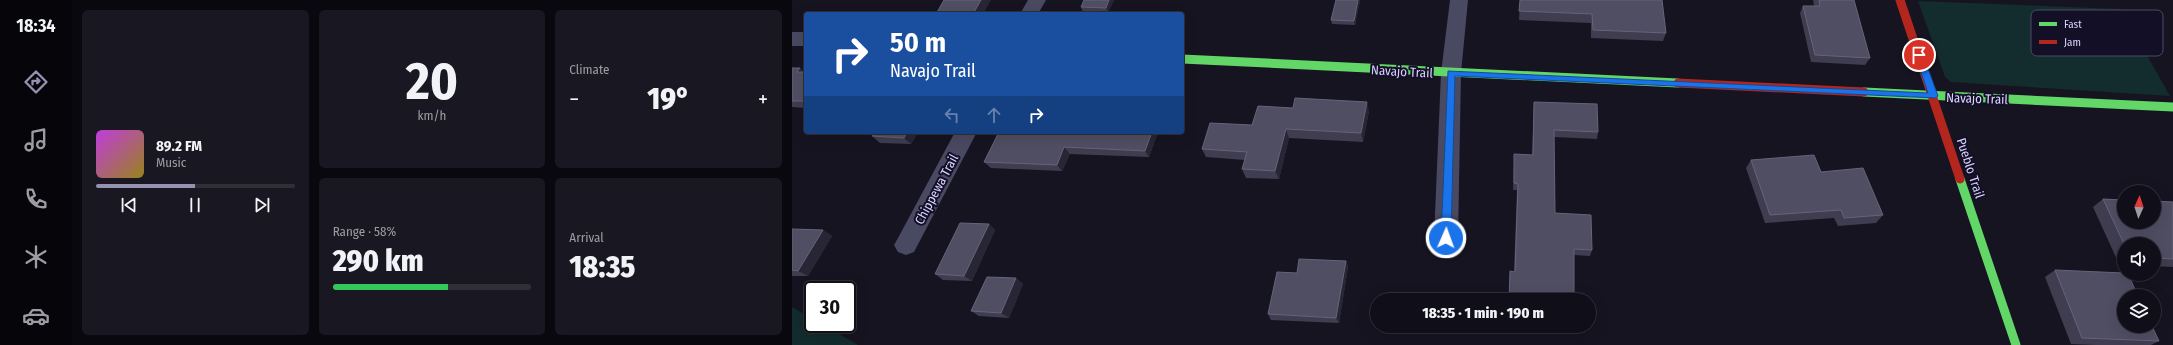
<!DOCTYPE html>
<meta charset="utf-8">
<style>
body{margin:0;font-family:"Fira Sans Condensed",sans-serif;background:#191822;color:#f1f3f6;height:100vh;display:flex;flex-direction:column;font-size:15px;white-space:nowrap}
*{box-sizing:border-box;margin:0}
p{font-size:13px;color:#9c9ca2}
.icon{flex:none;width:22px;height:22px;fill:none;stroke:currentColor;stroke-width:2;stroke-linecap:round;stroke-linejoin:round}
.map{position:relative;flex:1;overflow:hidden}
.sheet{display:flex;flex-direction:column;gap:10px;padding:10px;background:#09080e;width:720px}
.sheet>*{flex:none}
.top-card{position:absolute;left:12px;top:12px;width:380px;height:122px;border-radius:4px;box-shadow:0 4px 16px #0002,0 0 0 1px #302f38;background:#1a4fa0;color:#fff;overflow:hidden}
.needle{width:26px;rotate:3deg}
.controls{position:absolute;left:1325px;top:185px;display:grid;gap:8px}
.controls a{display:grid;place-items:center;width:44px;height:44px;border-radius:50%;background:#100f19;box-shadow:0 4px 16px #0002,0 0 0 1px #302f38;font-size:20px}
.speed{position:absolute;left:12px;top:281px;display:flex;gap:8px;font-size:20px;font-weight:700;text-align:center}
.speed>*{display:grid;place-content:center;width:52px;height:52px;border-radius:50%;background:#100f19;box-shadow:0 4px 16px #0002,0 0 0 1px #302f38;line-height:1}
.speed .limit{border:2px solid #111;border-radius:6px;background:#fff;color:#111}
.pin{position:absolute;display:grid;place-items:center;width:34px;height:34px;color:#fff;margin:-17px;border:2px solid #fff;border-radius:50%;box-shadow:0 1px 4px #0007}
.me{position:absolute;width:44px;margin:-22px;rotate:2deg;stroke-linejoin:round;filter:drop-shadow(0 0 3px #0008)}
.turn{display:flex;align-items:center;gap:14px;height:84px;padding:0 20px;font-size:18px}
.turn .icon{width:52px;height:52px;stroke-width:2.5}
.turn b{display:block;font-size:28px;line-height:34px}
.lanes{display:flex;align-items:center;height:38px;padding:0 20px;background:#0003;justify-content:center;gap:20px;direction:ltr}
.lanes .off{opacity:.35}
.big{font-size:30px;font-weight:800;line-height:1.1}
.sheet .card{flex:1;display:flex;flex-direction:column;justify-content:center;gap:6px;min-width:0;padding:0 14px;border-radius:6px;background:#191822}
.sheet .dial{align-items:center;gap:0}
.dial b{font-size:52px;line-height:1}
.song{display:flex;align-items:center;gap:12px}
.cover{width:48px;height:48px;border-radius:6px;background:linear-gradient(135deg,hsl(290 70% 55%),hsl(50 70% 35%))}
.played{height:4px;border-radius:2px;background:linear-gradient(90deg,#9591b1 50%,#302f38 50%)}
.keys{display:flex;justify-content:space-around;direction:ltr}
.heat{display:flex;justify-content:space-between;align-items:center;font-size:22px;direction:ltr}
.charge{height:6px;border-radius:3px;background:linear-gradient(90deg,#34c759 58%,#302f38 0)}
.sheet .tiles{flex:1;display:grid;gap:10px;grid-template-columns:repeat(3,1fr)}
.card:first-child{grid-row:span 2}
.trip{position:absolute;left:578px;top:293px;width:226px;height:40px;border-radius:20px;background:#100f19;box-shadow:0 4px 16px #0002,0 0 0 1px #302f38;font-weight:800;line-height:40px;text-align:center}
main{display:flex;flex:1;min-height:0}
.menu{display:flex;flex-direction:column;width:72px;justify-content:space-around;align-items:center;background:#06060a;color:#9c9ca2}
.menu .icon{width:28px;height:28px}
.menu .active{color:#9591b1}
.menu b{font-size:18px;color:#f1f3f6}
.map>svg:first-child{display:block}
.green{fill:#132c2d}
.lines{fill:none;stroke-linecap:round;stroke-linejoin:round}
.street{fill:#4a4962;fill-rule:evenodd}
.fast{stroke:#63d668;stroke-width:9}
.jam{stroke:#b3261e;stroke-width:9}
.wall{fill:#403d50}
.shaded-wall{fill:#282635}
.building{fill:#504e63;stroke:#66637b}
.route{fill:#1a73e8;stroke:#114b97}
.labels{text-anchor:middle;stroke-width:4;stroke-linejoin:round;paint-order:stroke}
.street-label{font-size:13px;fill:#d9d4ff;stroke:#130f26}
.key{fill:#130f26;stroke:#4e4a67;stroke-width:1}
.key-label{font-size:11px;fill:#d9d4ff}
</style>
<main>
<nav class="menu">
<b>18:34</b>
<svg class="icon active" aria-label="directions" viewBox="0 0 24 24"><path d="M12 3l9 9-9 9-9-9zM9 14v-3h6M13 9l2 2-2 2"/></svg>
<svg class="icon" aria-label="music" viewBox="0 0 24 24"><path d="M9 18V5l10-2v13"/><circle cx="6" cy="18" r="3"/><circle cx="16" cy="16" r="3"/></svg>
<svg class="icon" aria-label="phone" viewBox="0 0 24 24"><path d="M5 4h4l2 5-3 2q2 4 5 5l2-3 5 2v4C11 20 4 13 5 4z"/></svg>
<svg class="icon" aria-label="climate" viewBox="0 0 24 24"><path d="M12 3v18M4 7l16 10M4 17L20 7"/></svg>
<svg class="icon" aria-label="car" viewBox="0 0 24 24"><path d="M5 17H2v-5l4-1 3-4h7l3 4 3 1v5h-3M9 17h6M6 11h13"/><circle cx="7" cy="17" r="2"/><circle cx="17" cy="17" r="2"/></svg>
</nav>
<section class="sheet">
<div class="tiles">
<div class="card">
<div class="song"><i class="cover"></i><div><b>89.2 FM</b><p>Music</p></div></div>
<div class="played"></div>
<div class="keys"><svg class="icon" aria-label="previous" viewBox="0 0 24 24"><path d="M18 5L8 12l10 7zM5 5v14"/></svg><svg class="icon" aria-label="pause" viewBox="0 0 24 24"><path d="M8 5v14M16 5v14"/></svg><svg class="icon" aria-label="next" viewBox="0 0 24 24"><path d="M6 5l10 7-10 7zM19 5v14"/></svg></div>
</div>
<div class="card dial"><b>20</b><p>km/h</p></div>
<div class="card"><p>Climate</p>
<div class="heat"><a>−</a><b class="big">19°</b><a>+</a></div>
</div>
<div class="card"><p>Range · 58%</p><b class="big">290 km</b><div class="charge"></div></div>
<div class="card"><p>Arrival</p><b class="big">18:35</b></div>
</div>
</section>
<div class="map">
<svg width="1381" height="345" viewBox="0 0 1381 345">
<rect width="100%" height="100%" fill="#161421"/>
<!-- green -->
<path class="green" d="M 1126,1 L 1329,9 L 1378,96 L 1159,82 L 1153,77 Z
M 0,307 L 21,319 L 21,324 L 30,324 L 66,345 L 0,345 Z"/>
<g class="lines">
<!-- street -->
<path class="street" d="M 236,0 L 254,0 L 246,14 L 228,14 Z
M 658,0 L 676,0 L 669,73 L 666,238 L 662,245 L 654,248 L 646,245 L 642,238 L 649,73 Z
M 0,32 L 14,32 L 14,46 L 0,46 Z
M 163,132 L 185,132 L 122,252 L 114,255 L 106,252 L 102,245 L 106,238 Z"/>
<!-- fast -->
<path class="fast" d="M 390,59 L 886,83
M 1072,92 L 1381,107
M 1168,179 L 1224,345"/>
<!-- jam -->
<path class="jam" d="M 1108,0 L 1168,179
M 886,83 L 1072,92"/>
</g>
<!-- wall -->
<path class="wall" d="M 292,0 L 322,0 L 316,12 L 291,12 L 289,7 Z
M 544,0 L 568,0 L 563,25 L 540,24 L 539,20 Z
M 728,0 L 870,0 L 874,33 L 871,41 L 799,38 L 799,23 L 727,20 Z
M 1021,0 L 1062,0 L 1078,58 L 1073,65 L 1019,62 L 1008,13 L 1011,6 L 1022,6 Z
M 0,68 L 8,68 L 12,72 L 14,72 L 14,108 L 0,107 Z
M 742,102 L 806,132 L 805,139 L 762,137 L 763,213 L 800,250 L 798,256 L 782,255 L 722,272 L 725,190 L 721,190 L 722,160 L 740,155 Z
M 501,108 L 577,111 L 571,142 L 497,138 L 487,179 L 454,178 L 450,169 L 453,160 L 414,157 L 410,149 L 460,125 Z
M 126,132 L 119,144 L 88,143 L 80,136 Z
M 207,132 L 366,132 L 357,157 L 278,154 L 270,171 L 199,168 L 192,162 Z
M 959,160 L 1029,172 L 1091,215 L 1084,223 L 1046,226 L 1042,218 L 973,223 L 954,168 Z
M 1311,199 L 1381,202 L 1381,267 L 1362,266 L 1362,244 L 1332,244 L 1332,264 L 1327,264 L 1301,207 Z
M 197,224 L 203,230 L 180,281 L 151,280 L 143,274 Z
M 0,229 L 31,230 L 40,236 L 16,276 L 0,276 Z
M 554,261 L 556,267 L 547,323 L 479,320 L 476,314 L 505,273 Z
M 1263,270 L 1367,341 L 1359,345 L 1303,345 L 1279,344 L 1253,277 Z
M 224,278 L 231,284 L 217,318 L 187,316 L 179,311 Z"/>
<!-- shaded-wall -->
<path class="shaded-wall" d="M 189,0 L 199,0 L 191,14 L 181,14 Z
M 317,0 L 322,0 L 316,12 L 314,8 Z
M 566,0 L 568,0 L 563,25 L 562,21 Z
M 8,68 L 14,74 L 5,72 Z
M 575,102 L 577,111 L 571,142 L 569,133 Z
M 494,129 L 497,138 L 487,179 L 483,171 Z
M 115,132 L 126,132 L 119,144 L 112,138 Z
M 360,132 L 366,132 L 357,157 L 353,151 Z
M 272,147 L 278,154 L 270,171 L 265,165 Z
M 197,224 L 203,230 L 180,281 L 172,276 Z
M 31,230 L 40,236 L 16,276 L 6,271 Z
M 554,261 L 556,267 L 547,323 L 544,318 Z
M 224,278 L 231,284 L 217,318 L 209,313 Z"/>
<!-- building -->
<path class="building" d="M 152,0 L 189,0 L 181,14 L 144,14 Z
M 292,0 L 317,0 L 314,8 L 289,7 Z
M 544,0 L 566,0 L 562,21 L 539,20 Z
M 728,0 L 870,0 L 874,33 L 801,30 L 800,14 L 727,11 Z
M 1027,0 L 1062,0 L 1078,58 L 1023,55 L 1011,6 L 1028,6 Z
M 0,68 L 8,68 L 5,72 L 14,72 L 14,101 L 0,101 Z
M 503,98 L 575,102 L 569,133 L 494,129 L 483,171 L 450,169 L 455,152 L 410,149 L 418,123 L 460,125 L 466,106 L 501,108 Z
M 742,102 L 805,104 L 806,132 L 762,130 L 763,213 L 799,215 L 800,250 L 782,249 L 782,300 L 717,300 L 718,271 L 723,272 L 726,184 L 722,183 L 722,154 L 741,155 Z
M 83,132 L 115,132 L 112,138 L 80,136 Z
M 207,132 L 360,132 L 353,151 L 272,147 L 265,165 L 192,162 Z
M 1022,155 L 1029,172 L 1071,168 L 1091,215 L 1052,218 L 1049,210 L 978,215 L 959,160 Z
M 1311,199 L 1332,200 L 1332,222 L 1362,222 L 1362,201 L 1381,202 L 1381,259 L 1362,258 L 1362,244 L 1332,244 Z
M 168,223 L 197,224 L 172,276 L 143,274 Z
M 0,229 L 31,230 L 6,271 L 0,270 Z
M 507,259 L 554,261 L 544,318 L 476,314 L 485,272 L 505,273 Z
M 1263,270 L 1332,273 L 1332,274 L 1336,274 L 1346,296 L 1332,296 L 1332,326 L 1360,326 L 1367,341 L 1290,338 Z
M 195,277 L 224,278 L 209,313 L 179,311 Z"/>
<!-- route -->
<path class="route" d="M 1127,52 L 1131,55 L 1146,96 L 1144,98 L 663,76 L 659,238 L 654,243 L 649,238 L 656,71 L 1136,93 L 1123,55 Z"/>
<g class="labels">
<!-- street labels -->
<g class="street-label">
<text transform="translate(610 71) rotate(3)" y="5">Navajo Trail</text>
<text transform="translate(1185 98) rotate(2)" y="5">Navajo Trail</text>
<text transform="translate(1179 168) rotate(72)" y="5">Pueblo Trail</text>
<text transform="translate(144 189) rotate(-62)" y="5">Chippewa Trail</text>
</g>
</g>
<!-- legend -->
<rect x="1239" y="10" width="132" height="46" rx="6" class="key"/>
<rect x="1247" y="22" width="18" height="4" fill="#63d668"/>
<rect x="1247" y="40" width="18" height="4" fill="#b3261e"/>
<g class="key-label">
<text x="1272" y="28">Fast</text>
<text x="1272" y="46">Jam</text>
</g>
</svg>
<div class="controls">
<a><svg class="needle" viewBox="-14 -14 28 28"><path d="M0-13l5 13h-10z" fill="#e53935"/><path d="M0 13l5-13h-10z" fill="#9c9ca2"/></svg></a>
<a><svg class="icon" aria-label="sound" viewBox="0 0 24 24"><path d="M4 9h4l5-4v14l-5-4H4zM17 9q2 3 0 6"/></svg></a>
<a><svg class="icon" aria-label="layers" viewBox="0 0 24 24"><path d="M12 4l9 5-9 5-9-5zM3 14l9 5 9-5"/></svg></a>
</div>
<div class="speed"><div class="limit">30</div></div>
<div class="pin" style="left:1127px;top:55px;background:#d93025"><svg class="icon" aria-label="arrive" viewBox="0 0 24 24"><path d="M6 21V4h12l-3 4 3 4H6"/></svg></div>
<svg class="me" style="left:654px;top:238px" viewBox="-20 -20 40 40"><circle r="17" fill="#1a73e8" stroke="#fff" stroke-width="3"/><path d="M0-11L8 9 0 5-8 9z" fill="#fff"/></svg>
<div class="trip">18:35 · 1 min · 190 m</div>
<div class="top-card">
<div class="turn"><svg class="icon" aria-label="right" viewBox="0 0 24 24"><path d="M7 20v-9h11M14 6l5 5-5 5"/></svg><div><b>50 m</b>Navajo Trail</div></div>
<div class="lanes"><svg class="icon off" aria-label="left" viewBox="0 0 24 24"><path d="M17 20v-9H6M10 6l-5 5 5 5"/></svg><svg class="icon off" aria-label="ahead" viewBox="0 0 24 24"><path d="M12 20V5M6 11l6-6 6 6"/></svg><svg class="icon" aria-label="right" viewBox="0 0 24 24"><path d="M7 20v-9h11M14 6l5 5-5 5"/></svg></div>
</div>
</div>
</main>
